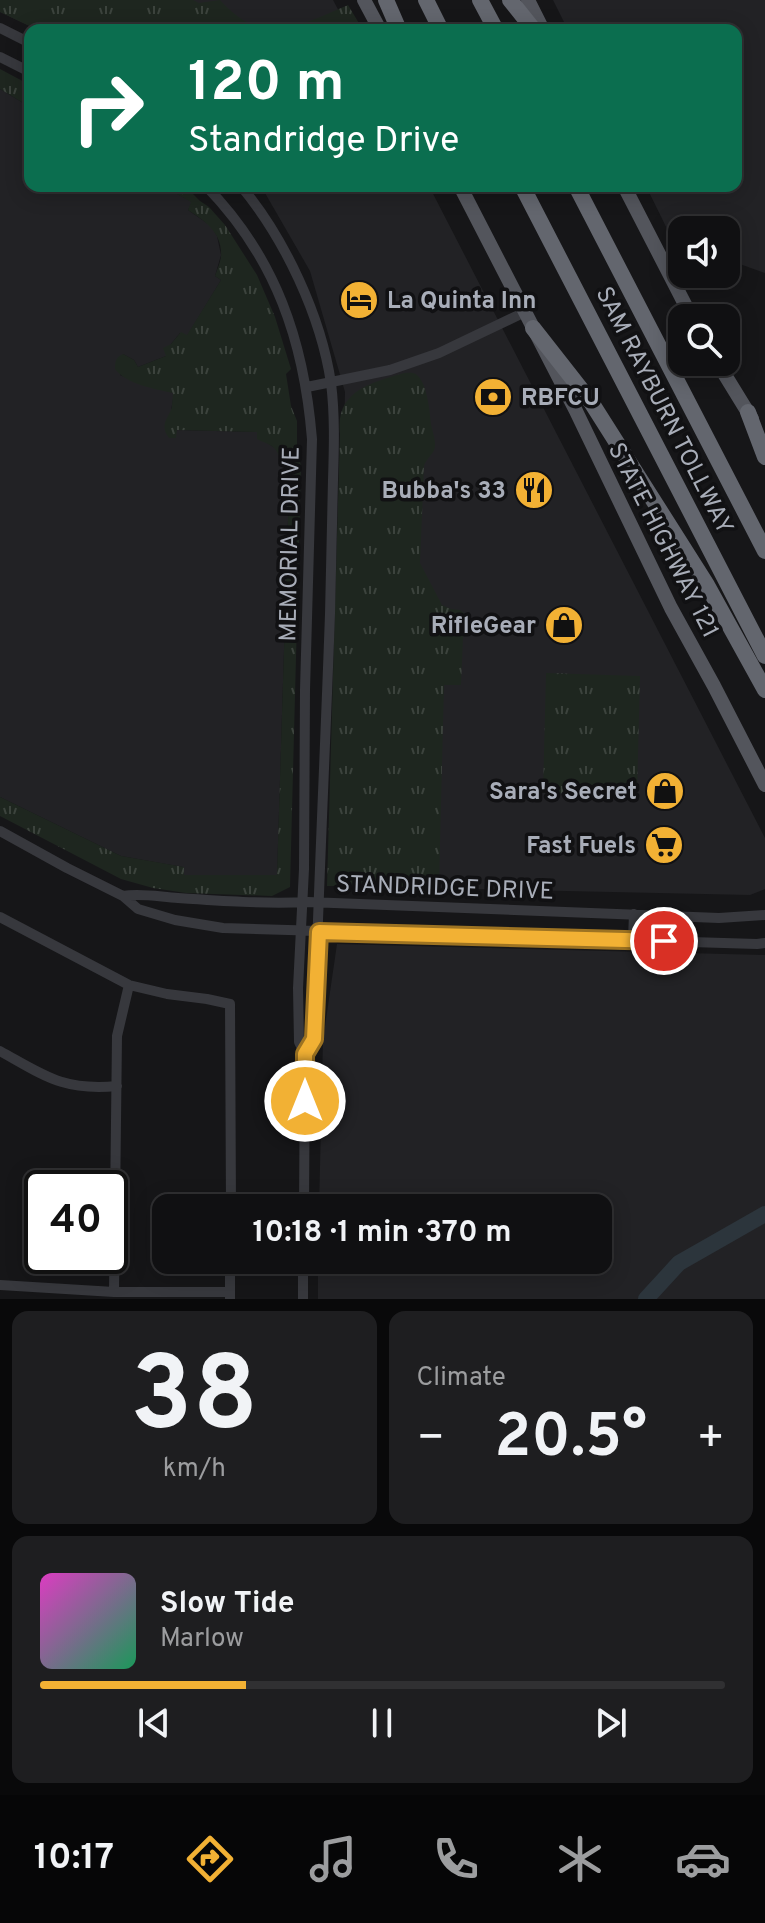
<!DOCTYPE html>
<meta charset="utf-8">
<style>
body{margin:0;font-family:Overpass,sans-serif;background:#1e1e20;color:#f1f3f6;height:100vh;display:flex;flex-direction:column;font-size:30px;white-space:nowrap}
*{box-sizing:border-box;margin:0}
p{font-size:26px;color:#9c9d9f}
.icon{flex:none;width:44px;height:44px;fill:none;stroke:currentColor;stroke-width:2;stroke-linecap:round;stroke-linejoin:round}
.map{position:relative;height:1299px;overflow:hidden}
.panel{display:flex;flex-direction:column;gap:12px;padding:12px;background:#09090a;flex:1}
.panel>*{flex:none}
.guide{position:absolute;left:24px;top:24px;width:718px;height:168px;border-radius:16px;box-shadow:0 4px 20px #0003,0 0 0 2px #303032;background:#0b6e4f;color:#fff;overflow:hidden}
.buttons{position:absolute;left:668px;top:216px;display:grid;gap:16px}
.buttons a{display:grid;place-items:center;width:72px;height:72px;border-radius:16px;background:#101012;box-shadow:0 4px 20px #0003,0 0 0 2px #303032;font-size:40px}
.speed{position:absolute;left:24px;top:1170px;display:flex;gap:16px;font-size:40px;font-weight:700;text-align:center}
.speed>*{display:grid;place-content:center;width:104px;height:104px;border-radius:50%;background:#101012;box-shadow:0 4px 20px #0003,0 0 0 2px #303032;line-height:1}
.speed .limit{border:4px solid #111;border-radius:12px;background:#fff;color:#111}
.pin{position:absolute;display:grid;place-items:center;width:68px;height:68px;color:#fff;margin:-34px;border:4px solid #fff;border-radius:50%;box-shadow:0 2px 8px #0007}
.me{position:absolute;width:88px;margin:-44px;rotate:0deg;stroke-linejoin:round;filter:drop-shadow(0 0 6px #0008)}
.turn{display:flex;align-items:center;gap:28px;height:168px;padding:0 32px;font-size:36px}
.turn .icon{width:104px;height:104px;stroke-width:2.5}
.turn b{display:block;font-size:56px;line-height:68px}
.big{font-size:60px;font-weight:700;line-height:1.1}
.panel .widget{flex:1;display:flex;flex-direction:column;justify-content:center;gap:12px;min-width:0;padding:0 28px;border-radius:16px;background:#1e1e20}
.panel .dial{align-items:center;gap:0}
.dial b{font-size:104px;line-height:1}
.song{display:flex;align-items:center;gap:24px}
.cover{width:96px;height:96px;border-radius:12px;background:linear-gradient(135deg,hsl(310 70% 55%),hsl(150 70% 35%))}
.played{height:8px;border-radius:4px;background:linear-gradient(90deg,#f2b134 30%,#303032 30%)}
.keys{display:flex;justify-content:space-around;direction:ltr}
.heat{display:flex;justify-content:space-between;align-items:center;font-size:44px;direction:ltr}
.panel .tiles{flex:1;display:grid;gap:12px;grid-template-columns:1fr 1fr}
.widget:last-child{grid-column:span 2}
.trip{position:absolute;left:152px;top:1194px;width:460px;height:80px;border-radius:16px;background:#101012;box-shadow:0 4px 20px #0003,0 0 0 2px #303032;font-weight:700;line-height:80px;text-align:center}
.menu{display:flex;height:128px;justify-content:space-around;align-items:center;background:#060607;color:#9c9d9f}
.menu .icon{width:56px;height:56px}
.menu .on{color:#f2b134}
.menu b{font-size:36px;color:#f1f3f6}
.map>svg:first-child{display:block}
.built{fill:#222225}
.grass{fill:url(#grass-tufts)}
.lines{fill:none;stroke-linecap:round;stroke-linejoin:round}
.river{stroke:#2c353c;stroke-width:16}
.minor{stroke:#37383d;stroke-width:10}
.major{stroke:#53555c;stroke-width:14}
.highway{stroke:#63666e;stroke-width:16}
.route-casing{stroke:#9d7322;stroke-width:20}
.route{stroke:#f2b134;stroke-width:14}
.labels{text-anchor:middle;stroke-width:7;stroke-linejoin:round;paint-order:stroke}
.poi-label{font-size:24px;font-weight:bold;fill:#a8adb8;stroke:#111113;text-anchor:end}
.street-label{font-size:24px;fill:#a8adb8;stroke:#111113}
</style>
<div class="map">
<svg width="765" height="1299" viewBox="0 0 765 1299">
<defs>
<pattern id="grass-tufts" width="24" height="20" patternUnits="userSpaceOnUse" patternTransform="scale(2)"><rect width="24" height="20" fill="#1e261f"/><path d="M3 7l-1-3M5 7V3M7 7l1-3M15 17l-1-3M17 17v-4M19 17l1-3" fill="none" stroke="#3c433d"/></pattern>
</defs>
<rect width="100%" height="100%" fill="#161618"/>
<!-- built -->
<path class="built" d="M 0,0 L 333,0 L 349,30 L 38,30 L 0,12 Z
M 553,0 L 765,0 L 765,273 L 726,259 L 726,230 L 682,230 L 682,242 L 672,239 L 646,186 L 736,186 L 736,30 L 568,30 Z
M 0,89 L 30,107 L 30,186 L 163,186 L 192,202 L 188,210 L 211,226 L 217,236 L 221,255 L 215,276 L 221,280 L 187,336 L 180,333 L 171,344 L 166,356 L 138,367 L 134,360 L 123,354 L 120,375 L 138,383 L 174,393 L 171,411 L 176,430 L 257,432 L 264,441 L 275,448 L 279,453 L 290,456 L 277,876 L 184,875 L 183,867 L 121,856 L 0,797 Z
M 259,186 L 429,186 L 765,838 L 765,889 L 750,895 L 334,886 L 345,392 L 310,271 L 265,193 Z
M 337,944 L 765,955 L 765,1299 L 318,1299 L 318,1260 L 598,1260 L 598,1208 L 319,1208 L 323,1040 Z"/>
<!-- grass -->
<path class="grass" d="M 0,0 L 193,0 L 199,3 L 220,0 C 263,48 298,26 348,5 L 363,30 L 38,30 L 0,12 Z
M 0,69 L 30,85 L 30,107 L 0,89 Z
M 163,186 L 185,186 L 200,201 L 209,207 L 225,225 L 257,275 L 275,317 L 291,369 L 286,374 L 291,406 L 297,421 L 297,455 L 301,465 L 290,887 L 272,896 L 186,893 L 153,888 L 121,879 L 0,816 L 0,797 L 121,856 L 184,867 L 184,875 L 277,875 L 290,457 L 279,456 C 275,444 266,444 257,439 L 257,432 L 177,430 L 176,438 L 169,438 C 159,425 168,419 172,407 C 172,405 173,394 173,393 C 155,389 126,384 115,369 C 115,361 116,357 123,354 L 134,360 L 138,367 L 166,356 L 163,348 L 171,344 L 181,332 L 187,335 L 221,280 L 215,276 C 217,270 220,263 221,257 C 223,233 205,221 188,210 L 191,202 Z
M 404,373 C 409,373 413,372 417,375 C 427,383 430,412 431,424 C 432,431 435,437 435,444 C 436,453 426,458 424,466 L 420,563 L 442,605 L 451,609 L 460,610 L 466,615 L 467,624 L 463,637 L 461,685 L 444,685 L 439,886 L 327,886 L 340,434 C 335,391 370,383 404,373 Z
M 546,673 L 640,676 L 637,795 L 543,793 Z"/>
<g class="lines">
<!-- river -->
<path class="river" d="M 646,1299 L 679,1263 L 765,1214"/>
<!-- minor -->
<path class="minor" d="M 0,28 L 30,43
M 0,57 L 30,72
M 206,186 C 276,258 304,341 312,439 L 305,690 L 304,869 L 298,988 L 299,1042 L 305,1054
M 241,186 C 285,239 321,316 331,383 C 335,415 334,448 333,480 C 332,525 331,569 330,614 C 325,756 318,897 314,1039 L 305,1054 L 304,1208
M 307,387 L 390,370 L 439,353 L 525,312
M 0,831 L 67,868 L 123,896 L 138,909 L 175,920 L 223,928 L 757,944 L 765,943
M 123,896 C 141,893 160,897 178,898 C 221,901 265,904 308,902 L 719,918 L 765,915
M 0,917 L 129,985 L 167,994 L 207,999 L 230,1004 L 231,1208
M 633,940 L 634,914
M 0,1051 C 45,1076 63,1091 117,1086
M 0,1285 L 114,1292 L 230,1292
M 114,1292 L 117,1036 L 129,985
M 230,1299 L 230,1260
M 303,1299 L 303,1260"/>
<!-- major -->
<path class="major" d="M 364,0 L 380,30
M 528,0 L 543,30
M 460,186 L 575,409 L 671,608 L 714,686 L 765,785
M 624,186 L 692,318
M 717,362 L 752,419"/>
<!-- highway -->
<path class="highway" d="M 386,0 L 399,30
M 426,0 L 441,30
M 480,0 L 496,30
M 510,0 L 534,30
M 522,186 L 765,656
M 576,186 L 765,551
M 533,328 L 591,402 L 707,585 L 765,690
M 748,412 L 765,457"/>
</g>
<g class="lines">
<!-- route casing -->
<g class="route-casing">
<path id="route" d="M 305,1101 L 305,1054 L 314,1039 L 319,932 L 664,941"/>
</g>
<!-- route -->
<use href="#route" class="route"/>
</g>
<!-- icons -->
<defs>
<g id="hotel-disc" transform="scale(2)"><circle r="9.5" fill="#f2b134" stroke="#111113"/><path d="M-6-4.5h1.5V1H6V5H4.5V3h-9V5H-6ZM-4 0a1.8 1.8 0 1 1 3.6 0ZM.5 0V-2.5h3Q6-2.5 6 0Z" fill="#111"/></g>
<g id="bank-disc" transform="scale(2)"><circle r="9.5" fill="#f2b134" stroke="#111113"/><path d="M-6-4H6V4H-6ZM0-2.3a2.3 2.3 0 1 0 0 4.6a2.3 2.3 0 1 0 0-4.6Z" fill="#111"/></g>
<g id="restaurant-disc" transform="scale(2)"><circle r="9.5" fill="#f2b134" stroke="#111113"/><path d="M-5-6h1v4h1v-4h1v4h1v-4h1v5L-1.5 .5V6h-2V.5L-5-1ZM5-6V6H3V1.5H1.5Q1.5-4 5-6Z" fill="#111"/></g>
<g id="shop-disc" transform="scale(2)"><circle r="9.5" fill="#f2b134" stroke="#111113"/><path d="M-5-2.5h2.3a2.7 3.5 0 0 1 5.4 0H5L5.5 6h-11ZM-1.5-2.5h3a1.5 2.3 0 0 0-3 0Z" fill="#111"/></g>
<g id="supermarket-disc" transform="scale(2)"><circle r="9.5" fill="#f2b134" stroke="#111113"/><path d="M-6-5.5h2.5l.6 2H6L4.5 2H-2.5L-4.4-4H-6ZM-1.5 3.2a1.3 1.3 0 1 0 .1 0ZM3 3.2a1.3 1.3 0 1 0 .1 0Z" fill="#111"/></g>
</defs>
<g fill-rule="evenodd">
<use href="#hotel-disc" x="359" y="300"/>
<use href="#bank-disc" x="493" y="397"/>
<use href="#restaurant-disc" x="534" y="490"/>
<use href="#shop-disc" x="564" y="625"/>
<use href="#shop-disc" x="665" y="791"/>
<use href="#supermarket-disc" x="664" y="845"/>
</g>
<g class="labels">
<!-- poi labels -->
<g class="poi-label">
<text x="387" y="308" text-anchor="start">La Quinta Inn</text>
<text x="521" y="405" text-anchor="start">RBFCU</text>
<text x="506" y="498">Bubba's 33</text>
<text x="536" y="633">RifleGear</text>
<text x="637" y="799">Sara's Secret</text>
<text x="636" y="853">Fast Fuels</text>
</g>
<!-- street labels -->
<g class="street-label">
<text transform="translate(665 410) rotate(63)" y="8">SAM RAYBURN TOLLWAY</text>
<text transform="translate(664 540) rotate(63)" y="8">STATE HIGHWAY 121</text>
<text transform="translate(289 544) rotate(-89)" y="8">MEMORIAL DRIVE</text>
<text transform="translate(445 887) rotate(2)" y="8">STANDRIDGE DRIVE</text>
</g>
</g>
</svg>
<div class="buttons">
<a><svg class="icon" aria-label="sound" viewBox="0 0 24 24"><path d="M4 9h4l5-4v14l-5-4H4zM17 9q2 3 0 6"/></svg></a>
<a><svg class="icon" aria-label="search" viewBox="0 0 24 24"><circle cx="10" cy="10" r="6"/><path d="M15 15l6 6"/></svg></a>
</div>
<div class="speed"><div class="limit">40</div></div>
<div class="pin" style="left:664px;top:941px;background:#d93025"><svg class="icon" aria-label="arrive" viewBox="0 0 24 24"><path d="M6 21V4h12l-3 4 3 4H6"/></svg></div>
<svg class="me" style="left:305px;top:1101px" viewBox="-20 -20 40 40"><circle r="17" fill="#f2b134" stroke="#fff" stroke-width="3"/><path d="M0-11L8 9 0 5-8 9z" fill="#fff"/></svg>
<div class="trip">10:18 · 1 min · 370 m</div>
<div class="guide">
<div class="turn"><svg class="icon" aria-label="right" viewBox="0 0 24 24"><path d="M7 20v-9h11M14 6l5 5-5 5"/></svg><div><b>120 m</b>Standridge Drive</div></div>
</div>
</div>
<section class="panel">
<div class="tiles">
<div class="widget dial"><b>38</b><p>km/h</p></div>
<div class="widget"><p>Climate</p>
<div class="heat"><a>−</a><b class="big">20.5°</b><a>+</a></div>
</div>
<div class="widget">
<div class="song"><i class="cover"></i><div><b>Slow Tide</b><p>Marlow</p></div></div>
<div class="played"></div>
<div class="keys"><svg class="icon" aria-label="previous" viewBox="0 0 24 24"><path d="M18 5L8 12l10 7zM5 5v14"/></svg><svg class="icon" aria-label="pause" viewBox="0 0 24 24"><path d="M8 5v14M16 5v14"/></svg><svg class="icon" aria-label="next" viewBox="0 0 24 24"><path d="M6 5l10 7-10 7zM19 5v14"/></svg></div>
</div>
</div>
</section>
<nav class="menu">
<b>10:17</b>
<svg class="icon on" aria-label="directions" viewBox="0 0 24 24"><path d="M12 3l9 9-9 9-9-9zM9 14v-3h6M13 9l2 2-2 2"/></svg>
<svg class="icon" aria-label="music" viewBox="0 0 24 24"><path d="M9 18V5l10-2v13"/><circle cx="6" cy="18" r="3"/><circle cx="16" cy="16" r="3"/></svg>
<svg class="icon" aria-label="phone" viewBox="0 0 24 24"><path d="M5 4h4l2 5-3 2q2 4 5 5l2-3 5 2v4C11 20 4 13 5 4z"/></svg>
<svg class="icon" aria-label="climate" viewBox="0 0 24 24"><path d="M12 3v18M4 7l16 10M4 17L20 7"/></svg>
<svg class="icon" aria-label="car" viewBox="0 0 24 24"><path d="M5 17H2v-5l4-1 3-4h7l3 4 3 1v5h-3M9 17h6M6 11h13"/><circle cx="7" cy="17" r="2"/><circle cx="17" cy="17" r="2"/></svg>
</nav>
